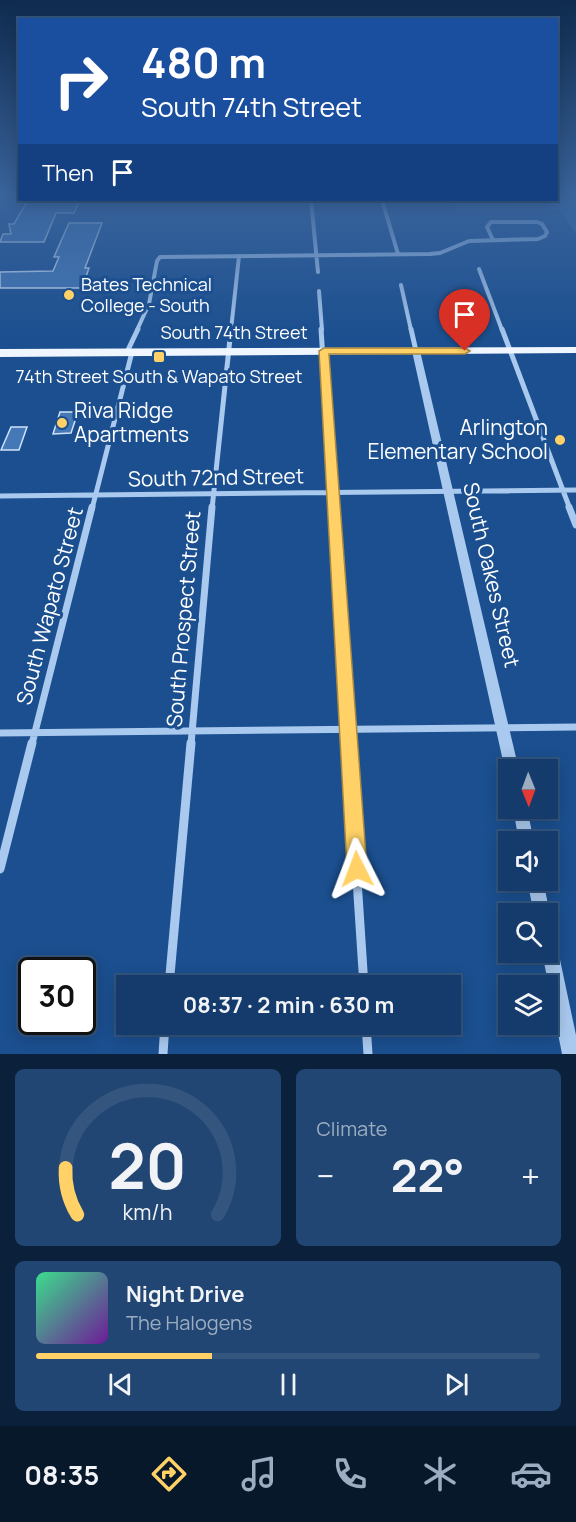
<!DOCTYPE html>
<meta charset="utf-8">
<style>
body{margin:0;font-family:Manrope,sans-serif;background:#214673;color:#f1f3f6;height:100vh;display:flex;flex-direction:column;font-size:22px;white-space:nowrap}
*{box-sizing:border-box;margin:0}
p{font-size:20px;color:#9dadc1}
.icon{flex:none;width:33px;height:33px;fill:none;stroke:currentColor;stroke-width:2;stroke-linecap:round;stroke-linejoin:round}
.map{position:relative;height:1054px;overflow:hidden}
.details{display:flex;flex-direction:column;gap:15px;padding:15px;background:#0b203b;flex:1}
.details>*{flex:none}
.top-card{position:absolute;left:18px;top:18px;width:540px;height:183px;border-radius:0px;box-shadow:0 3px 15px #0003,0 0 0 2px #33557e;background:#1a4fa0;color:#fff;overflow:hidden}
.needle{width:39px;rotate:179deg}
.buttons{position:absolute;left:498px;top:759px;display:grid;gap:12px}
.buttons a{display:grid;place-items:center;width:60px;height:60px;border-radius:0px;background:#143b6b;box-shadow:0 3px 15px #0003,0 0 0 2px #33557e;font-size:30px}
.speed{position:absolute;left:18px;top:957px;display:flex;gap:12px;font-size:30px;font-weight:700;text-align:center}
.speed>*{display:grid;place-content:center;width:78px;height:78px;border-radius:50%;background:#143b6b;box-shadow:0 3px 15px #0003,0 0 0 2px #33557e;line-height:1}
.speed .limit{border:3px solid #111;border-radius:9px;background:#fff;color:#111}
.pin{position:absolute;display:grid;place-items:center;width:51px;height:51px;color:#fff;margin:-62px -26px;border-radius:50% 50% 50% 0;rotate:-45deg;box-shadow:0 0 6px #0007}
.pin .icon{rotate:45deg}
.me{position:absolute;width:66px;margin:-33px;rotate:357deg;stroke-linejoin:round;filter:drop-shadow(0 0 4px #0008)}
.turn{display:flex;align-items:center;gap:21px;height:126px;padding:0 24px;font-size:27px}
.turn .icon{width:78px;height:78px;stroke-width:2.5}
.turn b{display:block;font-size:42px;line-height:51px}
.then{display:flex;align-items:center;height:57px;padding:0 24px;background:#0003;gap:12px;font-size:22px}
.big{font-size:45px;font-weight:700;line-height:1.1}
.details .tile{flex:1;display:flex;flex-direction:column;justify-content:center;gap:9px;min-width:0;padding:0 21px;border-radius:9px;background:#214673}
.details .dial{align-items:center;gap:0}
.dial svg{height:156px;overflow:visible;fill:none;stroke:#33557e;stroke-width:7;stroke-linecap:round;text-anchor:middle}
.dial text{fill:#f1f3f6;stroke:none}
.song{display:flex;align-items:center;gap:18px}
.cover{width:72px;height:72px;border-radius:9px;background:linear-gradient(135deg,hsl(150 70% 55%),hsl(280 70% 35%))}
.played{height:6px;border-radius:3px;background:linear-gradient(90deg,#ffd166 35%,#33557e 35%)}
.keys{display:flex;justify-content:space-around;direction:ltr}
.heat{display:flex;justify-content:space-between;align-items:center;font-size:33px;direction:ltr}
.details .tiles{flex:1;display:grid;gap:15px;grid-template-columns:1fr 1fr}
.tile:last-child{grid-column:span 2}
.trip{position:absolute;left:116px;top:975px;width:345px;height:60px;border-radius:0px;background:#143b6b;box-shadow:0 3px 15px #0003,0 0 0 2px #33557e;font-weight:700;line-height:60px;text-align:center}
.tabs{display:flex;height:96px;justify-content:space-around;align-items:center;background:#08182b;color:#9dadc1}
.tabs .icon{width:42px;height:42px}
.tabs .active{color:#ffd166}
.tabs b{font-size:27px;color:#f1f3f6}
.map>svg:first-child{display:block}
.green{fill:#2e69ad}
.building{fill:#4478b7;stroke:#cfe3fa;stroke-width:1.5}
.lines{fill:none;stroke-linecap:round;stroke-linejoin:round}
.minor-far3{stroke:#a9c9ee;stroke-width:4}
.minor-far2{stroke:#a9c9ee;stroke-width:5}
.minor-far1{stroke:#a9c9ee;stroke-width:7}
.minor{stroke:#a9c9ee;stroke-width:9}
.tertiary{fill:#a9c9ee;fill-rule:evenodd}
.primary{fill:#f0f6ff;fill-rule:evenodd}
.route{fill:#ffd166;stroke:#a68842;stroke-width:1.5}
.poi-dot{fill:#ffd166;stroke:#1b4f8f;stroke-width:2}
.labels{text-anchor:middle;stroke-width:6;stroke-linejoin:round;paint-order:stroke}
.far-poi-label{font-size:18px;fill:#fff;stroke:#1b4f8f;text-anchor:start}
.far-street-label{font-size:18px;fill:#fff;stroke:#1b4f8f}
.poi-label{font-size:21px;fill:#fff;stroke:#1b4f8f;text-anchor:start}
.street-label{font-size:21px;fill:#fff;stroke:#1b4f8f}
</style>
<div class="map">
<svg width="576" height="1054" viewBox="0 0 576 1054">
<rect width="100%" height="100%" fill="#1b4f8f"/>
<!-- green -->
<path class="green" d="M 557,194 L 576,194 L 576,234 L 560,210 L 457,211 L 451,200 L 556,200 Z"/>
<!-- building -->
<path class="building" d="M 27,202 L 79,202 L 74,213 L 56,213 L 44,242 L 0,242 L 3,234 L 11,234 L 9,224 L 14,224 Z
M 69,223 L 102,223 L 85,268 L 89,268 L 82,288 L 0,288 L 0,272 L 53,271 L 59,257 L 54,257 Z
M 60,412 L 78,412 L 71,433 L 53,434 Z
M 11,427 L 27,427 L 19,450 L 1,450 Z"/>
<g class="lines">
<!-- minor-far3 -->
<path class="minor-far3" d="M 311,200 L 318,272
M 382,200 L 398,254
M 479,269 L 502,330
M 401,285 L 411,330
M 319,291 L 322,330
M 137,330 L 149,304 L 157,261 L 160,257 L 430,254 L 440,253 L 469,241 L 538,239 L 545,236 L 547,232 L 542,224 L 537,222 L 491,222 L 487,227 L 493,240
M 231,330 L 239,256"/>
<!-- minor-far2 -->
<path class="minor-far2" d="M 321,329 L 333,509
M 411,329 L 416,351
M 502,329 L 570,509
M 127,352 L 138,329
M 0,496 L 576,490
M 92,509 L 132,352
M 212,509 L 231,329"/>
<!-- minor-far1 -->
<path class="minor-far1" d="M 333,507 L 348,744
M 569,507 L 576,525
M 0,733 L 576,727
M 32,744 L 92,507
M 191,744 L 212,507"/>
<!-- minor -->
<path class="minor" d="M 348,743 L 364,986
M 0,869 L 32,743
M 169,986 L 191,743
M 366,1024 L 368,1054
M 163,1054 L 165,1024"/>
<!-- tertiary -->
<path class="tertiary" d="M 413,349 L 416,349 L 420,351 L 519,770 L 508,770 L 508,775 L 505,770 L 412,351 Z
M 513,808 L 527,808 L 534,842 L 519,842 Z
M 527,880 L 543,880 L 550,914 L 548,920 L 548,914 L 534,914 Z
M 548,933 L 554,935 L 556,941 L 576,1035 L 576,1054 L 562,1054 L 542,952 L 548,952 Z"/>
<!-- primary -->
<path class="primary" d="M 576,347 L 576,353 L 0,357 L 0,349 Z"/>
</g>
<!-- sky -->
<linearGradient id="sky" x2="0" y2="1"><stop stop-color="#0f2b4f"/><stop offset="0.57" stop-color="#39639b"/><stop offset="1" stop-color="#39639b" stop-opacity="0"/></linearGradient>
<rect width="576" height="341" fill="url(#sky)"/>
<!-- route -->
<path class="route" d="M 324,348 L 465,348 L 470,351 L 465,354 L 329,354 L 367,869 L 364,876 L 357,879 L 350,876 L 347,869 L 319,351 Z"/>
<!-- markers -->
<g class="poi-dot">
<circle cx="69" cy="295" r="6"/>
<rect x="153" y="351" width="12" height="12" rx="3"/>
<circle cx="62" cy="423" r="6"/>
<circle cx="560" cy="440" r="6"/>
</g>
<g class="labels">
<!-- far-poi labels -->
<g class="far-poi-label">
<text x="81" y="291">Bates Technical<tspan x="81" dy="21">College - South</tspan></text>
<text x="159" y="383" text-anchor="middle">74th Street South &amp; Wapato Street</text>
</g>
<!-- far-street labels -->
<g class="far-street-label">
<text x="234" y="339">South 74th Street</text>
</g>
<!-- poi labels -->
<g class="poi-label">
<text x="74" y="418">Riva Ridge<tspan x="74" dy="24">Apartments</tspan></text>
<text x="548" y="435" text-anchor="end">Arlington<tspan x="548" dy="24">Elementary School</tspan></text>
</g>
<!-- street labels -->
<g class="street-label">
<text transform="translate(216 478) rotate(-1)" y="7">South 72nd Street</text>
<text transform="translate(491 575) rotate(77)" y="7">South Oakes Street</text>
<text transform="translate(50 606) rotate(-75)" y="7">South Wapato Street</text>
<text transform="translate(184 619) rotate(-85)" y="7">South Prospect Street</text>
</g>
</g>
</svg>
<div class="buttons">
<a><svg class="needle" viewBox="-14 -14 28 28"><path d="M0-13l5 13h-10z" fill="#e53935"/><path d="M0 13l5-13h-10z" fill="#9dadc1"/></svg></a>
<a><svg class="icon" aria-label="sound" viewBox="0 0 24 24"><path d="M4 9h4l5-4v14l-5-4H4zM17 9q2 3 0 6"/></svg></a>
<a><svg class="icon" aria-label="search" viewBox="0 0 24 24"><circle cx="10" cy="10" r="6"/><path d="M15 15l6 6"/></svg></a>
<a><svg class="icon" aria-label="layers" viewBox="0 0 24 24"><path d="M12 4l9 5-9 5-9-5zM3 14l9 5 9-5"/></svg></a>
</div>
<div class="speed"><div class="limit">30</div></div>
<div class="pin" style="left:465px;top:351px;background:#d93025"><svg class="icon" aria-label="arrive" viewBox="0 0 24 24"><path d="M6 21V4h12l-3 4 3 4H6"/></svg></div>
<svg class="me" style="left:357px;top:869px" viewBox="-20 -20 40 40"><path d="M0-17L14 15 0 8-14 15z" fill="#ffd166" stroke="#fff" stroke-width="4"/></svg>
<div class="trip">08:37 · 2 min · 630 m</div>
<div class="top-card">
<div class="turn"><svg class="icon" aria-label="right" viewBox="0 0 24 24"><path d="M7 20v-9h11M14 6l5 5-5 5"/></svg><div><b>480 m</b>South 74th Street</div></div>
<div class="then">Then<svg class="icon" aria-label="arrive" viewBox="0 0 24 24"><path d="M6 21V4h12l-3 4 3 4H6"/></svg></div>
</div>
</div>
<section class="details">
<div class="tiles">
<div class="tile dial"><svg viewBox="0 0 100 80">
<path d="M14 69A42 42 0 1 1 86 69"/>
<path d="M14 69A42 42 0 0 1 8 45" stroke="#ffd166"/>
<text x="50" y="56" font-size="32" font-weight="700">20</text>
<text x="50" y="72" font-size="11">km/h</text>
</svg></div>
<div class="tile"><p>Climate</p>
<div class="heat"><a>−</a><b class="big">22°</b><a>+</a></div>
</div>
<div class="tile">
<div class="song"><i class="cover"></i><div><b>Night Drive</b><p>The Halogens</p></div></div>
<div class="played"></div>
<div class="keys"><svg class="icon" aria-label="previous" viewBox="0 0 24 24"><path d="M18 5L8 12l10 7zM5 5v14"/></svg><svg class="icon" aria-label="pause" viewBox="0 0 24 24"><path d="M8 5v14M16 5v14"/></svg><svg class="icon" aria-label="next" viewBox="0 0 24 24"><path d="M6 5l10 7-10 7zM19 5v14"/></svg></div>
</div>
</div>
</section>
<nav class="tabs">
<b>08:35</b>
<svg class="icon active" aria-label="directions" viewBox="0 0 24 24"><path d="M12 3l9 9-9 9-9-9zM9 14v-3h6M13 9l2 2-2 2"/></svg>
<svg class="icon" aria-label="music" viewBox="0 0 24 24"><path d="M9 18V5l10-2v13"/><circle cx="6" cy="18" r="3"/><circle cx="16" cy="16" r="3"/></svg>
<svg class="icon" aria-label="phone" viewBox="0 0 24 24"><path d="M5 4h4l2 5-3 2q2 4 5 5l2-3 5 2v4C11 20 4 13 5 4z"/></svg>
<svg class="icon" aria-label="climate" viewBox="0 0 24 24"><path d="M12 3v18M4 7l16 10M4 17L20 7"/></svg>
<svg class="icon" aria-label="car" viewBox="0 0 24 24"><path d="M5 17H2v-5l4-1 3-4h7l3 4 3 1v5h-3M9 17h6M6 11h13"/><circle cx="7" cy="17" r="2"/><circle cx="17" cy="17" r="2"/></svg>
</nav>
